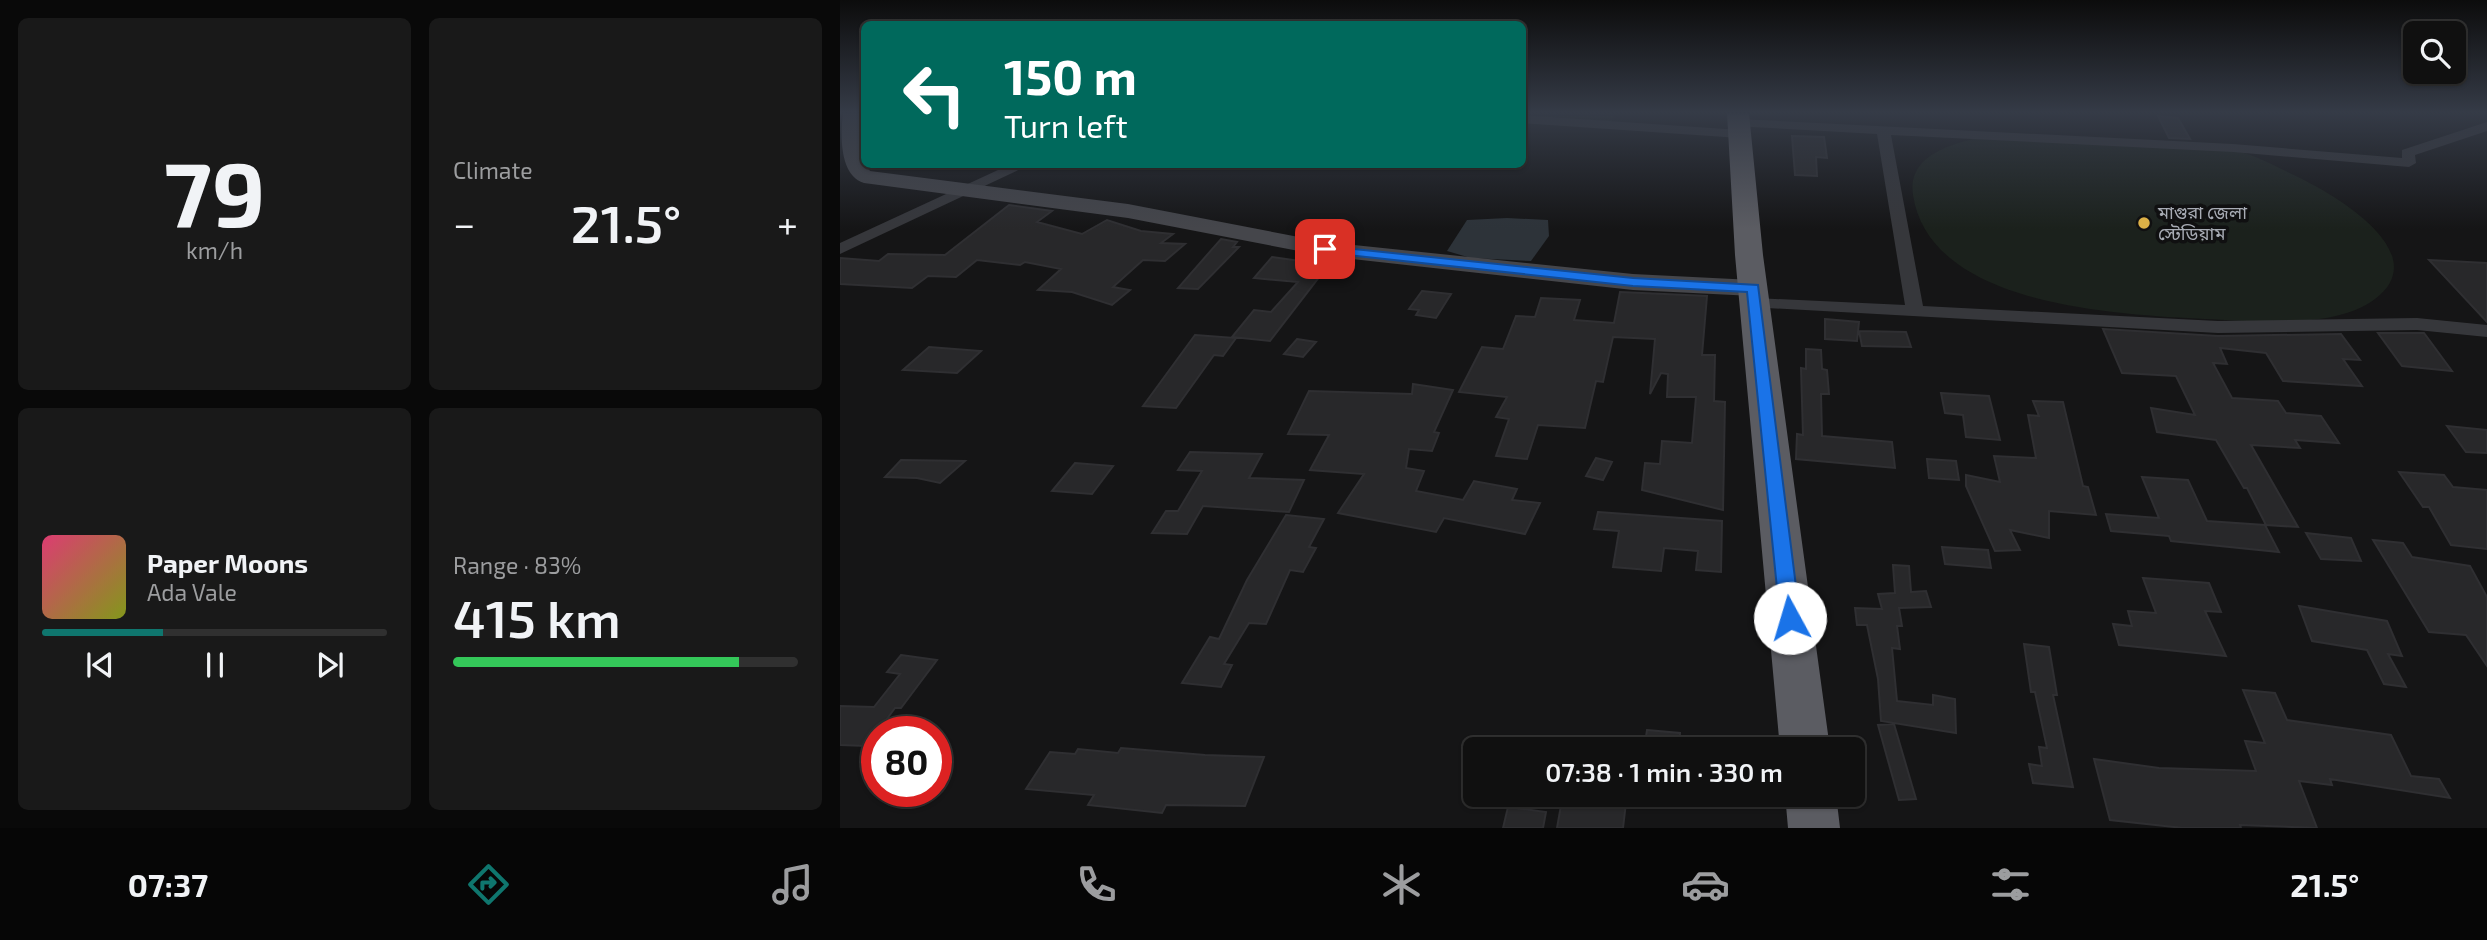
<!DOCTYPE html>
<meta charset="utf-8">
<style>
body{margin:0;font-family:"Exo 2","Noto Sans Bengali",sans-serif;background:#191919;color:#f1f3f6;height:100vh;display:flex;flex-direction:column;font-size:26px;white-space:nowrap}
*{box-sizing:border-box;margin:0}
p{font-size:23px;color:#9c9d9f}
.icon{flex:none;width:38px;height:38px;fill:none;stroke:currentColor;stroke-width:2;stroke-linecap:round;stroke-linejoin:round}
.map{position:relative;flex:1;overflow:hidden}
.drawer{display:flex;flex-direction:column;gap:18px;padding:18px;background:#090909;width:840px}
.drawer>*{flex:none}
.hud{position:absolute;left:21px;top:21px;width:665px;height:147px;border-radius:10px;box-shadow:0 2px 5px #0004,0 0 0 2px #303030;background:#00695c;color:#fff;overflow:hidden}
.fabs{position:absolute;left:1563px;top:21px;display:grid;gap:14px}
.fabs a{display:grid;place-items:center;width:63px;height:63px;border-radius:10px;background:#101010;box-shadow:0 2px 5px #0004,0 0 0 2px #303030;font-size:35px}
.speed{position:absolute;left:21px;top:716px;display:flex;gap:14px;font-size:35px;font-weight:700;text-align:center}
.speed>*{display:grid;place-content:center;width:91px;height:91px;border-radius:50%;background:#101010;box-shadow:0 2px 5px #0004,0 0 0 2px #303030;line-height:1}
.speed .limit{border:10px solid #d22;background:#fff;color:#111}
.pin{position:absolute;display:grid;place-items:center;width:60px;height:60px;color:#fff;margin:-30px;border-radius:14px;box-shadow:0 4px 10px #0006}
.me{position:absolute;width:77px;margin:-38px;rotate:354deg;stroke-linejoin:round;filter:drop-shadow(0 0 5px #0008)}
.turn{display:flex;align-items:center;gap:24px;height:147px;padding:0 28px;font-size:32px}
.turn .icon{width:91px;height:91px;stroke-width:2.5}
.turn b{display:block;font-size:49px;line-height:60px}
.big{font-size:52px;font-weight:600;line-height:1.1}
.drawer .tile{flex:1;display:flex;flex-direction:column;justify-content:center;gap:10px;min-width:0;padding:0 24px;border-radius:10px;background:#191919}
.drawer .dial{align-items:center;gap:0}
.dial b{font-size:91px;line-height:1}
.song{display:flex;align-items:center;gap:21px}
.cover{width:84px;height:84px;border-radius:10px;background:linear-gradient(135deg,hsl(340 70% 55%),hsl(70 70% 35%))}
.played{height:7px;border-radius:4px;background:linear-gradient(90deg,#0f766e 35%,#303030 35%)}
.keys{display:flex;justify-content:space-around;direction:ltr}
.heat{display:flex;justify-content:space-between;align-items:center;font-size:38px;direction:ltr}
.charge{height:10px;border-radius:5px;background:linear-gradient(90deg,#34c759 83%,#303030 0)}
.drawer .tiles{flex:1;display:grid;gap:18px;grid-template-columns:repeat(2,1fr)}
.trip{position:absolute;left:623px;top:737px;width:402px;height:70px;border-radius:10px;background:#101010;box-shadow:0 2px 5px #0004,0 0 0 2px #303030;font-weight:600;line-height:70px;text-align:center}
.menu{display:flex;height:112px;justify-content:space-around;align-items:center;background:#060606;color:#9c9d9f}
.menu .icon{width:49px;height:49px}
.menu .selected{color:#0f766e}
.menu b{font-size:32px;color:#f1f3f6}
main{display:flex;flex:1;min-height:0}
.map>svg:first-child{display:block}
.green{fill:#1b211c}
.water{fill:#2d3339}
.building{fill:#28282a;stroke:#2f2f32;stroke-width:2}
.lines{fill:none;stroke-linecap:round;stroke-linejoin:round}
.minor{fill:#36373b;fill-rule:evenodd}
.secondary{fill:#45464b;fill-rule:evenodd}
.trunk{fill:#5b5c62;fill-rule:evenodd}
.route{fill:#1a73e8;stroke:#114b97;stroke-width:2}
.poi-dot{fill:#dcb147;stroke:#101011;stroke-width:2.5}
.labels{text-anchor:middle;stroke-width:7;stroke-linejoin:round;paint-order:stroke}
.far-poi-label{font-size:18px;fill:#a8acb5;stroke:#101011;text-anchor:start}
</style>
<main>
<section class="drawer">
<div class="tiles">
<div class="tile dial"><b>79</b><p>km/h</p></div>
<div class="tile"><p>Climate</p>
<div class="heat"><a>−</a><b class="big">21.5°</b><a>+</a></div>
</div>
<div class="tile">
<div class="song"><i class="cover"></i><div><b>Paper Moons</b><p>Ada Vale</p></div></div>
<div class="played"></div>
<div class="keys"><svg class="icon" aria-label="previous" viewBox="0 0 24 24"><path d="M18 5L8 12l10 7zM5 5v14"/></svg><svg class="icon" aria-label="pause" viewBox="0 0 24 24"><path d="M8 5v14M16 5v14"/></svg><svg class="icon" aria-label="next" viewBox="0 0 24 24"><path d="M6 5l10 7-10 7zM19 5v14"/></svg></div>
</div>
<div class="tile"><p>Range · 83%</p><b class="big">415 km</b><div class="charge"></div></div>
</div>
</section>
<div class="map">
<svg width="1647" height="828" viewBox="0 0 1647 828">
<rect width="100%" height="100%" fill="#151516"/>
<!-- green -->
<path class="green" d="M 682,113 L 776,113 L 771,123 L 683,116 Z
M 1140,137 C 1196,139 1252,142 1308,145 C 1333,146 1361,144 1386,148 C 1409,152 1433,165 1454,175 C 1490,192 1597,252 1535,299 C 1494,330 1414,321 1365,319 C 1278,314 1090,307 1073,195 C 1067,156 1109,145 1140,137 Z"/>
<!-- water -->
<path class="water" d="M 667,218 L 708,220 L 709,236 L 691,261 L 631,258 L 607,251 L 627,220 Z"/>
<!-- building -->
<path class="building" d="M 1318,116 L 1338,118 L 1350,139 L 1329,138 Z
M 952,136 L 984,137 L 987,158 L 976,157 L 977,176 L 955,175 Z
M 169,205 L 212,211 L 197,222 L 242,234 L 267,220 L 301,231 L 333,234 L 321,243 L 345,244 L 325,261 L 303,260 L 273,287 L 290,290 L 272,305 L 232,292 L 198,290 L 221,269 L 185,262 L 180,265 L 137,260 L 116,277 L 88,276 L 72,288 L 0,284 L 0,258 L 39,261 L 48,254 L 105,255 Z
M 381,239 L 397,242 L 393,247 L 399,247 L 358,289 L 338,288 Z
M 432,257 L 474,263 L 479,258 L 493,259 L 430,341 L 392,337 L 414,310 L 431,312 L 458,282 L 414,278 Z
M 1589,260 L 1647,263 L 1647,322 Z
M 582,291 L 611,294 L 596,318 L 576,315 L 579,310 L 569,309 Z
M 780,292 L 867,296 L 862,355 L 875,355 L 874,401 L 885,402 L 883,510 L 802,490 L 805,463 L 820,464 L 822,441 L 852,443 L 856,397 L 827,397 L 828,374 L 821,373 L 810,394 L 815,339 L 773,337 L 763,382 L 756,381 L 745,428 L 698,425 L 687,459 L 656,456 L 669,419 L 656,417 L 667,397 L 619,392 L 642,347 L 663,349 L 676,316 L 695,317 L 701,298 L 740,300 L 734,320 L 774,323 Z
M 985,319 L 1019,322 L 1017,341 L 985,339 Z
M 1263,329 L 1378,336 L 1501,334 L 1520,360 L 1503,359 L 1522,386 L 1443,381 L 1426,353 L 1380,348 L 1387,364 L 1373,363 L 1392,398 L 1438,401 L 1446,413 L 1481,416 L 1499,443 L 1455,440 L 1460,448 L 1411,445 L 1458,527 L 1426,525 L 1407,488 L 1404,488 L 1376,440 L 1317,432 L 1311,408 L 1355,415 L 1336,376 L 1282,373 Z
M 1019,331 L 1066,332 L 1071,347 L 1022,346 Z
M 1538,333 L 1584,333 L 1612,371 L 1562,366 Z
M 355,335 L 396,338 L 383,356 L 374,355 L 336,408 L 303,406 Z
M 457,339 L 476,342 L 463,357 L 444,354 Z
M 89,347 L 141,351 L 117,373 L 63,370 Z
M 966,349 L 981,350 L 982,369 L 987,370 L 989,394 L 981,394 L 982,436 L 1052,442 L 1055,468 L 956,459 L 957,434 L 963,435 L 961,368 L 966,369 Z
M 573,384 L 613,390 L 594,432 L 599,433 L 592,451 L 569,449 L 566,468 L 584,471 L 576,491 L 623,500 L 634,481 L 677,489 L 672,500 L 700,503 L 685,534 L 604,518 L 596,532 L 498,513 L 524,474 L 470,470 L 489,435 L 448,434 L 469,391 L 572,394 Z
M 1101,393 L 1149,396 L 1160,440 L 1126,437 L 1123,415 L 1105,413 Z
M 1193,401 L 1223,402 L 1243,486 L 1248,487 L 1256,515 L 1209,511 L 1209,538 L 1170,530 L 1180,550 L 1155,551 L 1126,486 L 1126,475 L 1160,482 L 1154,456 L 1196,458 L 1188,415 L 1199,416 Z
M 1607,426 L 1647,430 L 1647,453 L 1626,452 Z
M 350,452 L 422,454 L 409,478 L 464,480 L 449,512 L 363,506 L 347,534 L 312,533 L 326,511 L 338,511 L 362,471 L 338,470 Z
M 756,458 L 772,462 L 763,480 L 746,476 Z
M 1087,459 L 1116,461 L 1119,480 L 1089,478 Z
M 61,460 L 125,461 L 100,483 L 77,478 L 45,477 Z
M 235,463 L 273,466 L 252,494 L 212,491 Z
M 1559,472 L 1604,475 L 1613,487 L 1647,490 L 1647,549 L 1611,545 L 1589,507 L 1583,507 Z
M 1302,477 L 1348,480 L 1367,521 L 1425,525 L 1439,552 L 1331,541 L 1329,536 L 1271,531 L 1266,514 L 1319,518 Z
M 758,512 L 882,521 L 881,572 L 856,570 L 858,551 L 824,548 L 821,571 L 773,567 L 779,531 L 754,529 Z
M 446,515 L 484,519 L 469,547 L 476,548 L 463,572 L 450,570 L 426,624 L 409,623 L 384,664 L 392,665 L 381,687 L 342,683 L 370,637 L 379,639 L 407,580 Z
M 1466,533 L 1511,538 L 1521,561 L 1481,559 Z
M 1533,540 L 1563,543 L 1572,557 L 1630,566 L 1647,597 L 1647,666 L 1626,635 L 1589,632 Z
M 1102,547 L 1148,550 L 1151,568 L 1105,564 Z
M 1053,565 L 1069,566 L 1071,592 L 1086,591 L 1091,607 L 1059,608 L 1062,626 L 1057,626 L 1060,649 L 1052,648 L 1057,701 L 1093,705 L 1093,695 L 1115,699 L 1116,733 L 1041,721 L 1038,679 L 1027,625 L 1017,625 L 1015,608 L 1042,609 L 1038,594 L 1055,593 Z
M 1303,578 L 1369,583 L 1381,612 L 1365,611 L 1386,656 L 1279,645 L 1273,624 L 1292,626 L 1288,611 L 1316,613 Z
M 1459,606 L 1547,621 L 1562,656 L 1548,654 L 1566,687 L 1544,684 L 1527,650 L 1472,641 Z
M 1184,644 L 1209,647 L 1217,695 L 1213,695 L 1233,787 L 1193,783 L 1189,764 L 1202,766 L 1199,747 L 1207,748 L 1195,692 L 1191,692 Z
M 61,655 L 97,660 L 61,708 L 55,708 L 27,746 L 0,745 L 0,706 L 34,707 L 60,674 L 47,672 Z
M 1403,690 L 1435,693 L 1447,720 L 1551,735 L 1571,776 L 1599,779 L 1610,798 L 1490,779 L 1492,785 L 1459,781 L 1477,828 L 1400,825 L 1401,828 L 1343,828 L 1270,820 L 1254,759 L 1319,768 L 1416,771 L 1405,741 L 1425,743 Z
M 1054,724 L 1076,799 L 1059,800 L 1038,725 Z
M 807,730 L 840,733 L 839,749 L 804,749 Z
M 281,748 L 365,755 L 424,757 L 405,806 L 326,805 L 322,813 L 248,805 L 254,795 L 186,789 L 210,752 L 235,754 L 238,749 L 278,753 Z
M 723,794 L 787,794 L 783,828 L 717,828 Z
M 668,807 L 706,812 L 703,828 L 663,828 Z"/>
<g class="lines">
<!-- minor -->
<path class="minor" d="M 682,115 L 900,130 L 907,134 L 900,138 L 682,123 Z
M 899,119 L 1393,144 L 1562,158 L 1562,150 L 1647,122 L 1647,131 L 1575,155 L 1576,163 L 1569,167 L 1393,152 L 1051,135 L 1083,306 L 1378,321 L 1577,318 L 1647,325 L 1647,337 L 1577,330 L 1378,333 L 909,307 L 906,303 L 909,299 L 915,298 L 1065,305 L 1037,134 L 894,126 L 894,120 Z
M 171,164 L 191,164 L 0,254 L 0,243 Z"/>
<!-- secondary -->
<path class="secondary" d="M 3,113 L 21,113 L 20,156 L 30,171 L 288,204 L 485,242 L 793,274 L 913,280 L 922,283 L 926,288 L 922,293 L 913,296 L 793,290 L 485,256 L 288,218 L 24,183 C 0,176 0,137 3,113 Z"/>
<!-- trunk -->
<path class="trunk" d="M 887,113 L 909,113 L 923,255 L 990,749 L 940,749 L 895,255 Z
M 945,794 L 996,794 L 1000,828 L 948,828 Z"/>
</g>
<!-- sky -->
<linearGradient id="sky" x2="0" y2="1"><stop stop-color="#0c0c0c"/><stop offset="0.49" stop-color="#353b47"/><stop offset="1" stop-color="#353b47" stop-opacity="0"/></linearGradient>
<rect width="1647" height="229" fill="url(#sky)"/>
<!-- route -->
<path class="route" d="M 485,246 L 793,278 L 918,285 L 960,618 L 957,624 L 943,624 L 940,618 L 907,292 L 793,286 L 480,252 L 480,247 Z"/>
<!-- markers -->
<circle class="poi-dot" cx="1304" cy="223" r="7"/>
<g class="labels">
<!-- far-poi labels -->
<g class="far-poi-label">
<text x="1318" y="219">মাগুরা জেলা<tspan x="1318" dy="21">স্টেডিয়াম</tspan></text>
</g>
</g>
</svg>
<div class="fabs">
<a><svg class="icon" aria-label="search" viewBox="0 0 24 24"><circle cx="10" cy="10" r="6"/><path d="M15 15l6 6"/></svg></a>
</div>
<div class="speed"><div class="limit">80</div></div>
<div class="pin" style="left:485px;top:249px;background:#d93025"><svg class="icon" aria-label="arrive" viewBox="0 0 24 24"><path d="M6 21V4h12l-3 4 3 4H6"/></svg></div>
<svg class="me" style="left:950px;top:618px" viewBox="-20 -20 40 40"><circle r="19" fill="#fff"/><path d="M0-13L10 11 0 6-10 11z" fill="#1a73e8"/></svg>
<div class="trip">07:38 · 1 min · 330 m</div>
<div class="hud">
<div class="turn"><svg class="icon" aria-label="left" viewBox="0 0 24 24"><path d="M17 20v-9H6M10 6l-5 5 5 5"/></svg><div><b>150 m</b>Turn left</div></div>
</div>
</div>
</main>
<nav class="menu">
<b>07:37</b>
<svg class="icon selected" aria-label="directions" viewBox="0 0 24 24"><path d="M12 3l9 9-9 9-9-9zM9 14v-3h6M13 9l2 2-2 2"/></svg>
<svg class="icon" aria-label="music" viewBox="0 0 24 24"><path d="M9 18V5l10-2v13"/><circle cx="6" cy="18" r="3"/><circle cx="16" cy="16" r="3"/></svg>
<svg class="icon" aria-label="phone" viewBox="0 0 24 24"><path d="M5 4h4l2 5-3 2q2 4 5 5l2-3 5 2v4C11 20 4 13 5 4z"/></svg>
<svg class="icon" aria-label="climate" viewBox="0 0 24 24"><path d="M12 3v18M4 7l16 10M4 17L20 7"/></svg>
<svg class="icon" aria-label="car" viewBox="0 0 24 24"><path d="M5 17H2v-5l4-1 3-4h7l3 4 3 1v5h-3M9 17h6M6 11h13"/><circle cx="7" cy="17" r="2"/><circle cx="17" cy="17" r="2"/></svg>
<svg class="icon" aria-label="filters" viewBox="0 0 24 24"><path d="M4 7h16M4 17h16"/><circle cx="9" cy="7" r="2"/><circle cx="15" cy="17" r="2"/></svg>
<b>21.5°</b>
</nav>
